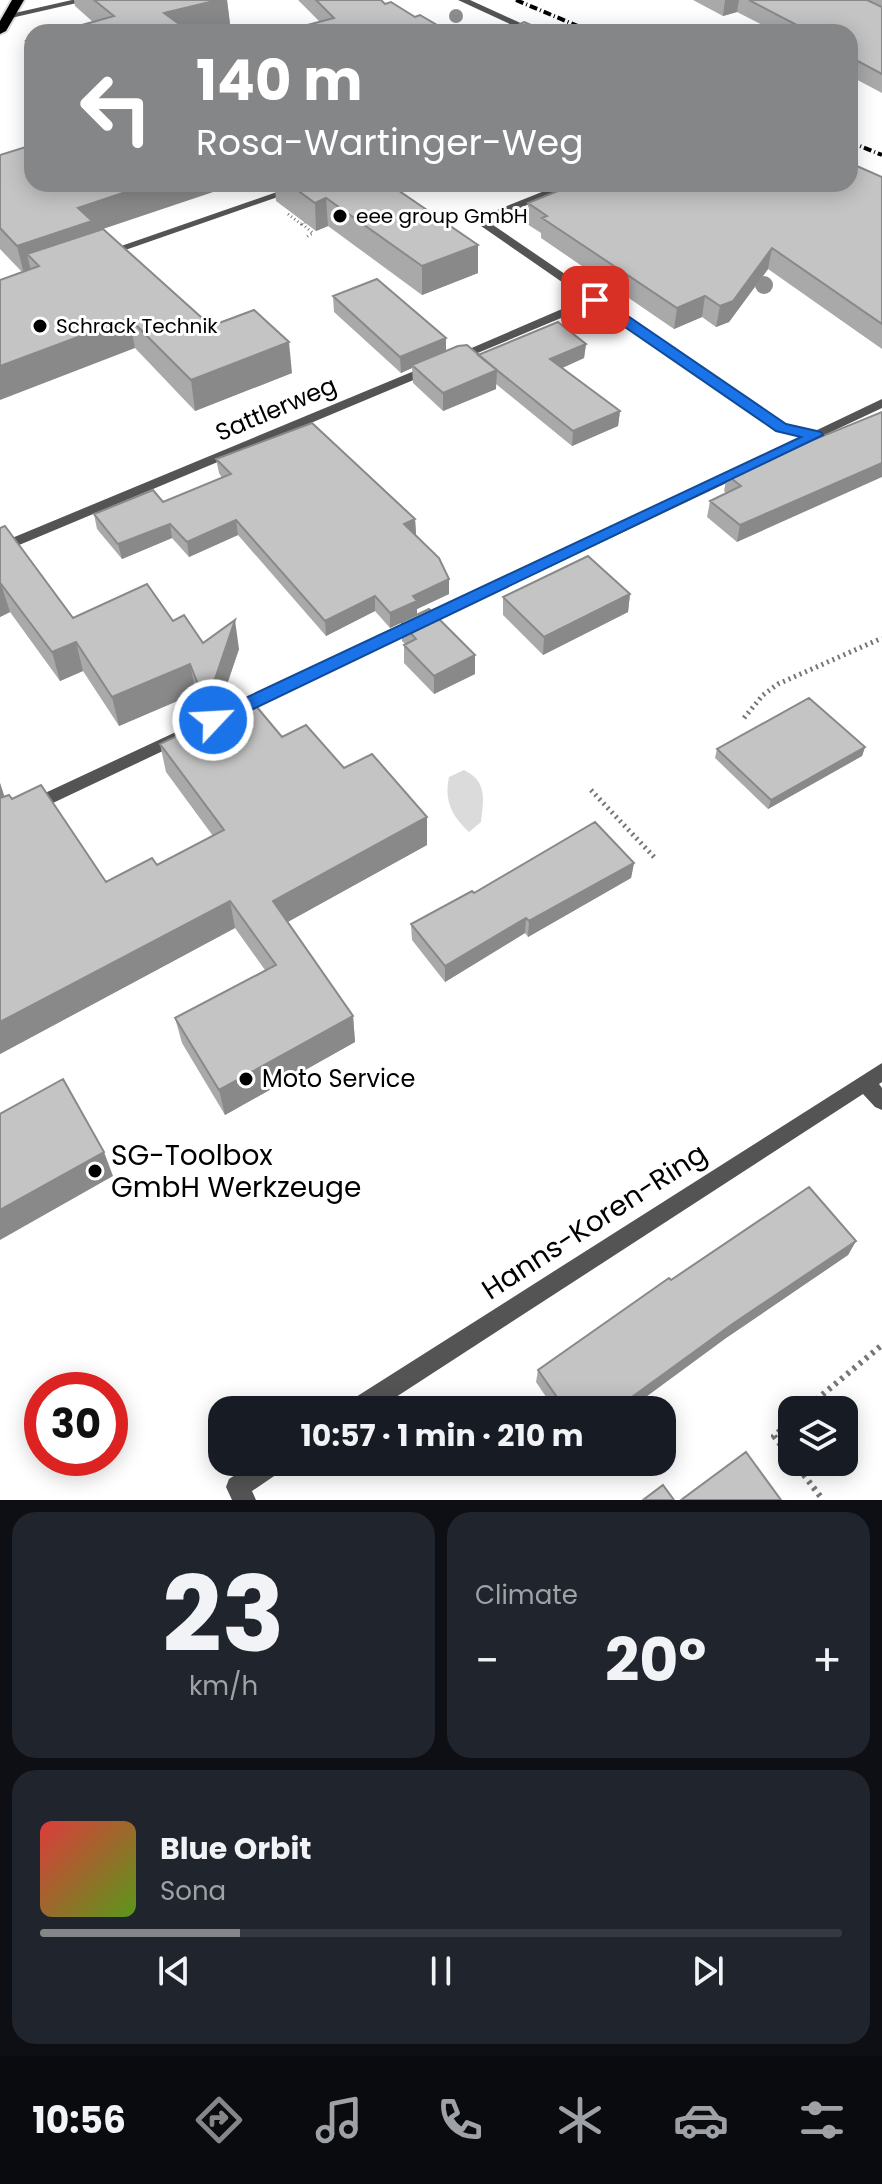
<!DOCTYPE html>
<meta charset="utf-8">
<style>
body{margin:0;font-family:Poppins,sans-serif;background:#20242c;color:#f1f3f6;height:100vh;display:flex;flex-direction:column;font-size:30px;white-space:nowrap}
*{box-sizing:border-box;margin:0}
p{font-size:26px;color:#9ea1a6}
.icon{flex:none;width:44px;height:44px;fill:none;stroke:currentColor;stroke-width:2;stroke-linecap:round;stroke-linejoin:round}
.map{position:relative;height:1500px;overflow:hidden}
.panel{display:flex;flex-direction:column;gap:12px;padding:12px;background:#0d0f14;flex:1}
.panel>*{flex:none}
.guide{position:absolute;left:24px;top:24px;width:834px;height:168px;border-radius:24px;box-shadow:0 4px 20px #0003;background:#858687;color:#fff;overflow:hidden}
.controls{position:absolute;left:778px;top:1396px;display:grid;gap:16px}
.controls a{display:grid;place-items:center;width:80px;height:80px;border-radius:16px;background:#171b24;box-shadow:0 4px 20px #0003;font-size:40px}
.speed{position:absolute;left:24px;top:1372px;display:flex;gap:16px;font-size:40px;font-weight:700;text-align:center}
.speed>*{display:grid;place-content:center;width:104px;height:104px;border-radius:50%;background:#171b24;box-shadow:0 4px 20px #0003;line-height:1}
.speed .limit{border:12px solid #d22;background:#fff;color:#111}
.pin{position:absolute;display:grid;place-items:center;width:68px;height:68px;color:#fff;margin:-34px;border-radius:16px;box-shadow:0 4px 12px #0006}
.me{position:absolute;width:88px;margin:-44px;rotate:65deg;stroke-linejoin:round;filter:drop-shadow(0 0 6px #0008)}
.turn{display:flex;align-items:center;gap:28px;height:168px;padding:0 40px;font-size:36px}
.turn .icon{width:104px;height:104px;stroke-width:2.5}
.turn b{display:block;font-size:56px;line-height:68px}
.big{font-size:60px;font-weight:700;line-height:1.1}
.panel .widget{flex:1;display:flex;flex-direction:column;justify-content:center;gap:12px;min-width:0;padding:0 28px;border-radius:24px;background:#20242c}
.panel .dial{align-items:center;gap:0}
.dial b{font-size:104px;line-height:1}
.song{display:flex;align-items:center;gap:24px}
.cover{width:96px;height:96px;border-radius:12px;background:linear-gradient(135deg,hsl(0 70% 55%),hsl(90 70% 35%))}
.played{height:8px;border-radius:4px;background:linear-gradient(90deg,#858687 25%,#363941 25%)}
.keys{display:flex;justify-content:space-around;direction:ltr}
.heat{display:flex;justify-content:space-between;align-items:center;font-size:44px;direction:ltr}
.panel .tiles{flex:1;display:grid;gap:12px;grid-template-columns:1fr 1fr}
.widget:last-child{grid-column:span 2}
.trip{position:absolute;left:208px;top:1396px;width:468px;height:80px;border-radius:24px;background:#171b24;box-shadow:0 4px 20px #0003;font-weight:700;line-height:80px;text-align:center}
.menu{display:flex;height:128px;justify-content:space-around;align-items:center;background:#090b0e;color:#9ea1a6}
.menu .icon{width:56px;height:56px}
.menu .current{color:#858687}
.menu b{font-size:36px;color:#f1f3f6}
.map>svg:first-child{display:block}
.green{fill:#dbdbdb}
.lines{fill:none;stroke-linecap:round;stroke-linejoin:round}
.primary-casing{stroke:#dbdbdb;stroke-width:4}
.path-far2{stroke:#767676;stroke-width:3;stroke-dasharray:1 3;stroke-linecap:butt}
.path-far1{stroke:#767676;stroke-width:5;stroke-dasharray:2 4;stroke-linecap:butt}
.path{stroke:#767676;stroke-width:6;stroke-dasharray:3 5;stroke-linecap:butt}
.lane{fill:#545454;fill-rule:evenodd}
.street{fill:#545454;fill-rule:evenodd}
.primary{fill:#000;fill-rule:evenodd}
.rail{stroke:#000;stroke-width:4;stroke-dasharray:8 3 1 3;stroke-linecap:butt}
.tree{fill:#8e8e8e}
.wall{fill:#a9a9a9}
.shaded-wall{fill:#898989}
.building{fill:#c4c4c4;stroke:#898989;stroke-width:2}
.route{fill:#1a73e8;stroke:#114b97;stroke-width:2}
.poi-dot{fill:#000;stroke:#fff;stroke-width:3}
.labels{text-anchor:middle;stroke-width:6;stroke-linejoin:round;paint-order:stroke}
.far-poi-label{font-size:20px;fill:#000;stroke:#fff;text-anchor:start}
.street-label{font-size:24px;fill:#000;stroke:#fff}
.poi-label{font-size:24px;fill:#000;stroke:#fff;text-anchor:start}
.near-poi-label{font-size:28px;fill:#000;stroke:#fff;text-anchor:start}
.near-street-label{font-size:28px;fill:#000;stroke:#fff}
</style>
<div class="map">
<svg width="882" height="1500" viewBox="0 0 882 1500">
<rect width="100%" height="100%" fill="#fff"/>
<!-- green -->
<path class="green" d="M 464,770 C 487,781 484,799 481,822 L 469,832 C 452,816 444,801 449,777 Z"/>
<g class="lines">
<!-- primary casing -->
<g class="primary-casing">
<path id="primary" d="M 12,0 L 24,0 L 6,31 L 0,34 L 0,21 Z"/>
</g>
<!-- path-far2 -->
<path class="path-far2" d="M 288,214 L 301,224 L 305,222
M 302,224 L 313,233 L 305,238"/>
<!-- path-far1 -->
<path class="path-far1" d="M 744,718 L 763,695 L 778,684 L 882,638
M 591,790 L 654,857"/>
<!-- path -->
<path class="path" d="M 804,1410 L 882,1345
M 792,1420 L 774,1436 L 792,1460
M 794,1462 L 823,1500"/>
<!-- lane -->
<path class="lane" d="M 300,184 L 315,184 L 108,256 L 98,254 Z
M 816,431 L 821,432 L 821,438 L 777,459 L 767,459 L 765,456 Z"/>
<!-- street -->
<path class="street" d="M 72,0 L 90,0 L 11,18 L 6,15 Z
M 458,0 L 470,0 L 540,32 L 527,32 Z
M 562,184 L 576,184 L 496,218 L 493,225 L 785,424 L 815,431 L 882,399 L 882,408 L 816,439 L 776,430 L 481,226 L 487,214 Z
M 569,306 L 575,310 L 573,313 L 456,362 L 452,363 L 446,359 Z
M 431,364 L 435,365 L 435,371 L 0,553 L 0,543 Z
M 772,452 L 779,456 L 777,459 L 241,714 L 229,714 L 227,710 L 229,706 Z
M 178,731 L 184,733 L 186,737 L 184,741 L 0,828 L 0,814 Z
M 882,1063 L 882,1082 L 879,1084 L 882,1088 L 882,1110 L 875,1107 L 863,1094 L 376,1410 L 345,1410 L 348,1402 Z
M 255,1462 L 286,1462 L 283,1470 L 252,1491 L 256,1500 L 232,1500 L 226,1487 L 229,1479 Z"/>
<!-- primary -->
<use href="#primary" class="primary"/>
<!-- rail -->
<path class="rail" d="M 516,0 L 592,32
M 850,142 L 882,155"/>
</g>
<!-- trees -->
<g class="tree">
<circle cx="456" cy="16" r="7"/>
<circle cx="764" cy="285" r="9"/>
</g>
<!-- wall -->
<path class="wall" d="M 74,0 L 227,0 L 230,24 L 93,22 L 75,6 Z
M 298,0 L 381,0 L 385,4 L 449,32 L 289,32 L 289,30 L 320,22 Z
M 693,0 L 882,0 L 882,93 L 850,76 L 850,32 L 776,32 L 737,12 L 723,16 Z
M 32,39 L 32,68 L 26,41 Z
M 0,155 L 103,229 L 211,326 L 292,373 L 195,411 L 135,348 L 22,272 L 0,249 Z
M 882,177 L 882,349 L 768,269 L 729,322 L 716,327 L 702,317 L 674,329 L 541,238 L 541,233 L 527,224 L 528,203 L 563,189 L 564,184 L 850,184 Z
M 254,184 L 389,184 L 478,245 L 478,273 L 422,295 L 328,226 L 316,231 L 276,201 L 275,189 L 265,192 Z
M 333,296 L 446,351 L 478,355 L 586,344 L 584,358 L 562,368 L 620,411 L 618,426 L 572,446 L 496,384 L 496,389 L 443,411 L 413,383 L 412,368 L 401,373 L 334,312 Z
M 882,412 L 737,542 L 707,517 L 710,501 L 726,493 L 724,491 L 727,475 Z
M 216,459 L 415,519 L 416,534 L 415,534 L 449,594 L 417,609 L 417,615 L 475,674 L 434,694 L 404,663 L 404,645 L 405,644 L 402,641 L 401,623 L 390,628 L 375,611 L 326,636 L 238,535 L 189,557 L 172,538 L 122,559 L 97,529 L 94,514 L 163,502 L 222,478 L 219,473 Z
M 0,528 L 73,618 L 173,621 L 203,643 L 239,649 L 219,708 L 204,715 L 196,693 L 119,726 L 83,671 L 60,681 L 10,612 L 0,617 Z
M 630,594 L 628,612 L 543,655 L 503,615 L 503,597 Z
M 282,737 L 344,768 L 427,817 L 427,845 L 287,922 L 353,1016 L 355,1042 L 225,1115 L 182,1043 L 175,1018 L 265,970 L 235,928 L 0,1054 L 0,783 L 4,796 L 12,799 L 106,882 L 157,865 L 213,836 L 166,772 L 160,744 Z
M 865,747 L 862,756 L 768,809 L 715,758 L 717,749 Z
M 634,863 L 631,878 L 528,937 L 525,933 L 445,982 L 412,940 L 411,924 L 474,893 Z
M 856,1241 L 848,1255 L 726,1338 L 628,1410 L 555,1410 L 536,1382 L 538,1370 L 671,1280 Z"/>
<!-- shaded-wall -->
<path class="shaded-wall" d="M 208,0 L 227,0 L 230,24 L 196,32 L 166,32 L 164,13 Z
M 725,0 L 739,0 L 737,12 L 723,16 Z
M 150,184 L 237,184 L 94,232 L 39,266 L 27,254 L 31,271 L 24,274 L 17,246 L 78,208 Z
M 264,184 L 275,184 L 275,189 L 265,192 Z
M 326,198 L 328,226 L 316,231 L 315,203 Z
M 478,245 L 478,273 L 422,295 L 422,266 Z
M 772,248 L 768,269 L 729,322 L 716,327 L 720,306 Z
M 705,296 L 702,317 L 674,329 L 677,308 Z
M 129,318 L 135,348 L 0,400 L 0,366 Z
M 446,338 L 446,354 L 412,365 L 412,368 L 401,373 L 400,357 Z
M 289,342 L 292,373 L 195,411 L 191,380 Z
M 586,344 L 584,358 L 549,374 L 550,359 Z
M 497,370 L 496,389 L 443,411 L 443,393 Z
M 620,411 L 618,426 L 572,446 L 573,431 Z
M 882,463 L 882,477 L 737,542 L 740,525 Z
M 415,519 L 416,534 L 404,539 L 404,524 Z
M 236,520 L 238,535 L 189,557 L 187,542 Z
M 170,524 L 172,538 L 122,559 L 118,544 Z
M 449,579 L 449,594 L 417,609 L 417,615 L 390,628 L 390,613 L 413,596 Z
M 0,584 L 1,584 L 10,612 L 0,617 Z
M 630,594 L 628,612 L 543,655 L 544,637 Z
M 375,596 L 375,611 L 326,636 L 325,621 Z
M 235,620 L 239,649 L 219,708 L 204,715 L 199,687 Z
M 76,642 L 83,671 L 60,681 L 52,652 Z
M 475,655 L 475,674 L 434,694 L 434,676 Z
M 190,664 L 196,693 L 119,726 L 112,697 Z
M 865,747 L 862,756 L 768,809 L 771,800 Z
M 0,783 L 8,807 L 0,812 Z
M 427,817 L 427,845 L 277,928 L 273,901 Z
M 634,863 L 631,878 L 528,937 L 529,921 Z
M 230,901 L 235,928 L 0,1054 L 0,1022 Z
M 526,918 L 525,933 L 445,982 L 445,966 Z
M 353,1016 L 355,1042 L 225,1115 L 219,1090 Z
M 104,1152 L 113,1176 L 0,1240 L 0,1210 Z
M 856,1241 L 848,1255 L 726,1338 L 628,1410 L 614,1410 L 731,1325 Z"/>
<!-- building -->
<path class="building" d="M 94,0 L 218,0 L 164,13 L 190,32 L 57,32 L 114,16 Z
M 316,0 L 381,0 L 385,4 L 391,2 L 415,17 L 420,15 L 449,32 L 292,32 L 289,30 L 334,18 Z
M 749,0 L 867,0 L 882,7 L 882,74 L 850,57 L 850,32 L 810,32 Z
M 524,22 L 547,32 L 503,32 Z
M 32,39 L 32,47 L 26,41 Z
M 32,145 L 32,184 L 150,184 L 78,208 L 92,221 L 17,246 L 0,228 L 0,155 Z
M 850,163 L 882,177 L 882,324 L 772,248 L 733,301 L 720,306 L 705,296 L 677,308 L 542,218 L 547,216 L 528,203 L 575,184 L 850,184 Z
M 289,184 L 389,184 L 478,245 L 422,266 L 326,198 L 315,203 Z
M 103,229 L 211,326 L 254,310 L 289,342 L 191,380 L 129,318 L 0,366 L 0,280 L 39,266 L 27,254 Z
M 377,279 L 446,338 L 400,357 L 333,296 Z
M 558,322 L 586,344 L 550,359 L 620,411 L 573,431 L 478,355 Z
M 467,345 L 497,370 L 443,393 L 412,365 L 458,346 Z
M 882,412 L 882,463 L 740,525 L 710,501 L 741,486 L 727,475 Z
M 312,423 L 415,519 L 404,524 L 439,558 L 449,579 L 413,596 L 417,601 L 390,613 L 375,596 L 325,621 L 236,520 L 187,542 L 170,524 L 118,544 L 94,514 L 153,490 L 163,502 L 231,474 L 216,459 Z
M 5,526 L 73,618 L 147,584 L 173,621 L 184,615 L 203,643 L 235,620 L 215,679 L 199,687 L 190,664 L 112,697 L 76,642 L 52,652 L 1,584 L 0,584 L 0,528 Z
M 588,556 L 630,594 L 544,637 L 503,597 Z
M 429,609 L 475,655 L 434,676 L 404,645 L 416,639 L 401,622 Z
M 809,698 L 865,747 L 771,800 L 717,749 Z
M 251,700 L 282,737 L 306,725 L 344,768 L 372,754 L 427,817 L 273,901 L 353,1016 L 219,1090 L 175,1018 L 276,965 L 230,901 L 0,1022 L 0,798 L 9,795 L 12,799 L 41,785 L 106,882 L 152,858 L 157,865 L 224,830 L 160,744 Z
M 595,822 L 634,863 L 529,921 L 526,918 L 445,966 L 411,924 L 472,891 L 474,893 Z
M 63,1079 L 104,1152 L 0,1210 L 0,1114 Z
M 809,1187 L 856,1241 L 731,1325 L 614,1410 L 566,1410 L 538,1370 L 669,1278 L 671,1280 Z
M 746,1452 L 781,1500 L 681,1500 Z
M 663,1485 L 674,1500 L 643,1500 Z"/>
<!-- route -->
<path class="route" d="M 590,297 L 600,297 L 786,424 L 821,432 L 823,435 L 220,725 L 207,725 L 204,720 L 207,716 L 801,437 L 776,431 L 590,303 Z"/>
<!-- markers -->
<g class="poi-dot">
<circle cx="340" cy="216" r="8"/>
<circle cx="40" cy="326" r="8"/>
<circle cx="246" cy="1079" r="8"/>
<circle cx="95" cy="1171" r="8"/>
</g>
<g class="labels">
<!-- far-poi labels -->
<g class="far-poi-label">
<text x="356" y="223">eee group GmbH</text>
<text x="56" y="333">Schrack Technik</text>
</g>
<!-- street labels -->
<g class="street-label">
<text transform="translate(276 409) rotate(-23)" y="8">Sattlerweg</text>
</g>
<!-- poi labels -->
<g class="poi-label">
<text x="262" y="1087">Moto Service</text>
</g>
<!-- near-poi labels -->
<g class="near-poi-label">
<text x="111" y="1165">SG-Toolbox<tspan x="111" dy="32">GmbH Werkzeuge</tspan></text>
</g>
<!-- near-street labels -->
<g class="near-street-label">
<text transform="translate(594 1221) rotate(-33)" y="10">Hanns-Koren-Ring</text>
</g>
</g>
</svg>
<div class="controls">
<a><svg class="icon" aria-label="layers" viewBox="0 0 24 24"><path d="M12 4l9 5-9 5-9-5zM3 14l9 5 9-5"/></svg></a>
</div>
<div class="speed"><div class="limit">30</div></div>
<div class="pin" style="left:595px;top:300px;background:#d93025"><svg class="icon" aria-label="arrive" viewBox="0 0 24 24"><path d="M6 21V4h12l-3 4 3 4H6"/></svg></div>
<svg class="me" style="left:213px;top:720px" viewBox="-20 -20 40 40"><circle r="17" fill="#1a73e8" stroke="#fff" stroke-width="3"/><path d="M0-11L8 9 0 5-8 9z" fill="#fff"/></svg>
<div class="trip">10:57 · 1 min · 210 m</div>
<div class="guide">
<div class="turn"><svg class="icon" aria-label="left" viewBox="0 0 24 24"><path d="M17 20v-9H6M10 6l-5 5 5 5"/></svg><div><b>140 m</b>Rosa-Wartinger-Weg</div></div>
</div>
</div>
<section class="panel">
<div class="tiles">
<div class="widget dial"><b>23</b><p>km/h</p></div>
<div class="widget"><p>Climate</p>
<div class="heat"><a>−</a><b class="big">20°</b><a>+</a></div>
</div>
<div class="widget">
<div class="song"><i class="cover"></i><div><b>Blue Orbit</b><p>Sona</p></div></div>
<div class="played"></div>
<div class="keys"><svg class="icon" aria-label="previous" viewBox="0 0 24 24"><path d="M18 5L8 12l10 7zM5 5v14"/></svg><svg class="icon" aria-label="pause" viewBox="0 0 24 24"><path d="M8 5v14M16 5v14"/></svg><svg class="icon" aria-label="next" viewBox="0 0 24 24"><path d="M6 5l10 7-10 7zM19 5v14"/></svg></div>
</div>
</div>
</section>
<nav class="menu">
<b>10:56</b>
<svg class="icon current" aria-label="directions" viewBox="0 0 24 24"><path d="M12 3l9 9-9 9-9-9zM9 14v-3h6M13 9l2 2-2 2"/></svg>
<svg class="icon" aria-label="music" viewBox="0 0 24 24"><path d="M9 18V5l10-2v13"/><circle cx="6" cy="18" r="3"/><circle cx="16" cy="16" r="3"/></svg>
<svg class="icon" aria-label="phone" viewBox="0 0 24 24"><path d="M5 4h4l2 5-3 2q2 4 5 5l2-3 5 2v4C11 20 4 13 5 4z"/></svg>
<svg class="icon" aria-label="climate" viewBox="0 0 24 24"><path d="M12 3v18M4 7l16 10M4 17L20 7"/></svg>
<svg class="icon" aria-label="car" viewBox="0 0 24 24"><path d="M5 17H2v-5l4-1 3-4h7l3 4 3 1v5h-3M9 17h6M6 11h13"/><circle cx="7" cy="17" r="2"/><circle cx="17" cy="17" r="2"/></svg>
<svg class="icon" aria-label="filters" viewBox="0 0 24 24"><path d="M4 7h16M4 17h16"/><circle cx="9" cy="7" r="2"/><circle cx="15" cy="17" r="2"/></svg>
</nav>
